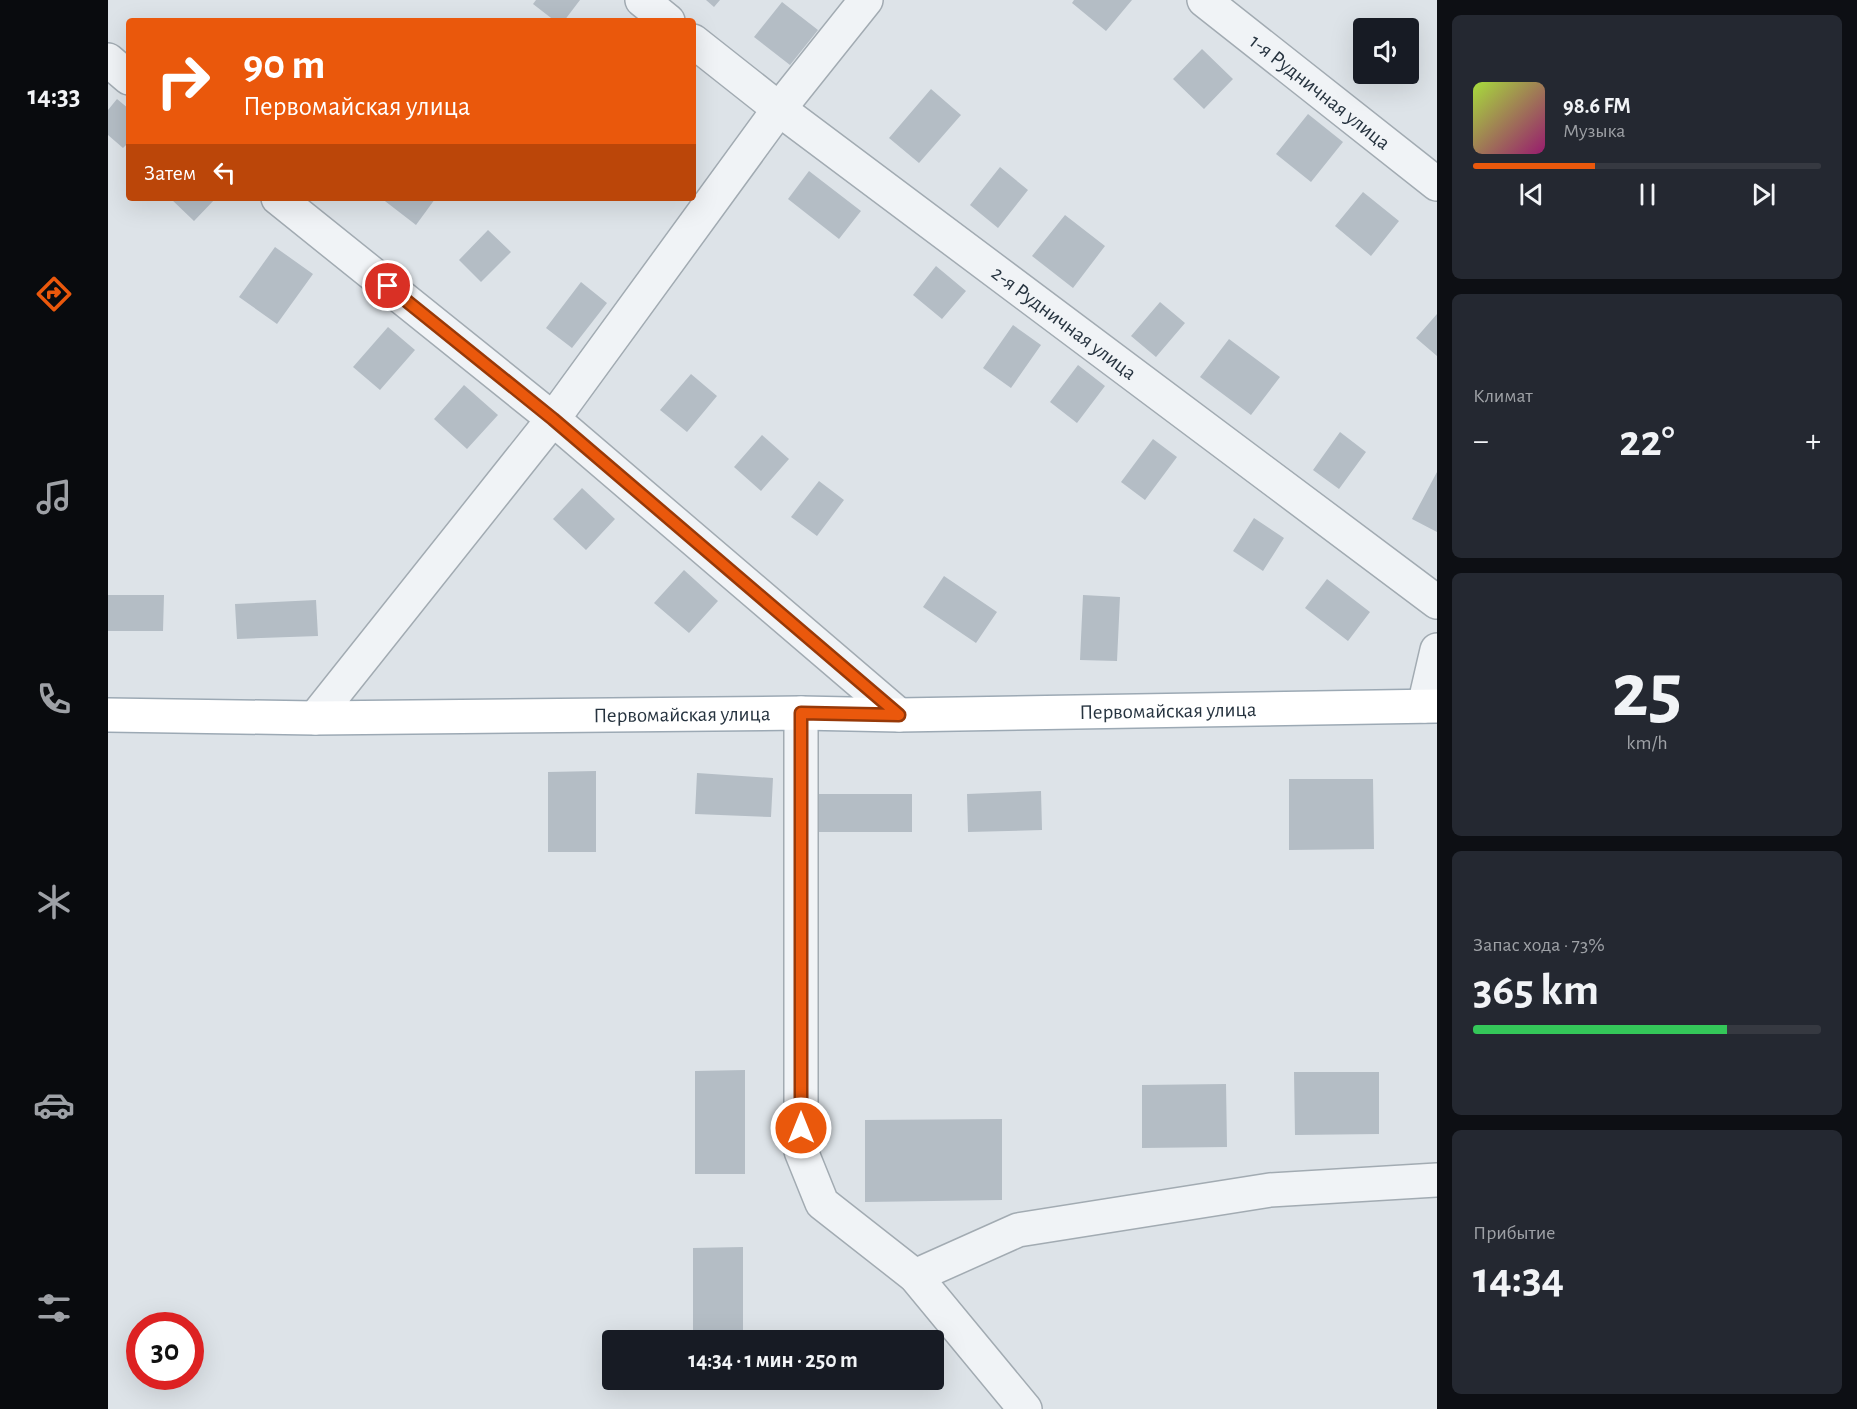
<!DOCTYPE html>
<html lang="ru">
<meta charset="utf-8">
<style>
body{margin:0;font-family:"Alegreya Sans",sans-serif;background:#242831;color:#f1f3f6;height:100vh;display:flex;flex-direction:column;font-size:22px;white-space:nowrap}
*{box-sizing:border-box;margin:0}
p{font-size:20px;color:#9ea1a6}
.icon{flex:none;width:33px;height:33px;fill:none;stroke:currentColor;stroke-width:2;stroke-linecap:round;stroke-linejoin:round}
.map{position:relative;flex:1;overflow:hidden}
.drawer{display:flex;flex-direction:column;gap:15px;padding:15px;background:#0d0f14;width:420px}
.drawer>*{flex:none}
.banner{position:absolute;left:18px;top:18px;width:570px;height:183px;border-radius:6px;box-shadow:0 6px 24px #0002;background:#ea580c;color:#fff;overflow:hidden}
.buttons{position:absolute;left:1245px;top:18px;display:grid;gap:12px}
.buttons a{display:grid;place-items:center;width:66px;height:66px;border-radius:6px;background:#171b24;box-shadow:0 6px 24px #0002;font-size:30px}
.speed{position:absolute;left:18px;top:1312px;display:flex;gap:12px;font-size:30px;font-weight:700;text-align:center}
.speed>*{display:grid;place-content:center;width:78px;height:78px;border-radius:50%;background:#171b24;box-shadow:0 6px 24px #0002;line-height:1}
.speed .limit{border:9px solid #d22;background:#fff;color:#111}
.pin{position:absolute;display:grid;place-items:center;width:51px;height:51px;color:#fff;margin:-26px;border:3px solid #fff;border-radius:50%;box-shadow:0 2px 6px #0007}
.me{position:absolute;width:66px;margin:-33px;rotate:0deg;stroke-linejoin:round;filter:drop-shadow(0 0 4px #0008)}
.turn{display:flex;align-items:center;gap:21px;height:126px;padding:0 18px;font-size:27px}
.turn .icon{width:78px;height:78px;stroke-width:2.5}
.turn b{display:block;font-size:42px;line-height:51px}
.then{display:flex;align-items:center;height:57px;padding:0 18px;background:#0003;gap:12px;font-size:22px}
.big{font-size:45px;font-weight:600;line-height:1.1}
.drawer .tile{flex:1;display:flex;flex-direction:column;justify-content:center;gap:9px;min-width:0;padding:0 21px;border-radius:9px;background:#242831}
.drawer .dial{align-items:center;gap:0}
.dial b{font-size:78px;line-height:1}
.song{display:flex;align-items:center;gap:18px}
.cover{width:72px;height:72px;border-radius:9px;background:linear-gradient(135deg,hsl(80 70% 55%),hsl(320 70% 35%))}
.played{height:6px;border-radius:3px;background:linear-gradient(90deg,#ea580c 35%,#363941 35%)}
.keys{display:flex;justify-content:space-around;direction:ltr}
.heat{display:flex;justify-content:space-between;align-items:center;font-size:33px;direction:ltr}
.charge{height:9px;border-radius:4px;background:linear-gradient(90deg,#34c759 73%,#363941 0)}
.trip{position:absolute;left:494px;top:1330px;width:342px;height:60px;border-radius:6px;background:#171b24;box-shadow:0 6px 24px #0002;font-weight:600;line-height:60px;text-align:center}
main{display:flex;flex:1;min-height:0}
.tabs{display:flex;flex-direction:column;width:108px;justify-content:space-around;align-items:center;background:#090b0e;color:#9ea1a6}
.tabs .icon{width:42px;height:42px}
.tabs .active{color:#ea580c}
.tabs b{font-size:27px;color:#f1f3f6}
.map>svg:first-child{display:block}
.building{fill:#b4bdc5}
.lines{fill:none;stroke-linecap:round;stroke-linejoin:round}
.minor-casing{stroke:#a2abb2;stroke-width:36}
.major-casing{stroke:#9ca9b4;stroke-width:36}
.minor{stroke:#f0f3f6;stroke-width:33}
.major{stroke:#fff;stroke-width:33}
.route-casing{stroke:#983908;stroke-width:15}
.route{stroke:#ea580c;stroke-width:10}
.labels{text-anchor:middle;stroke-width:4.5;stroke-linejoin:round;paint-order:stroke}
.street-label{font-size:21px;fill:#26333f;stroke:#edf2f5}
</style>
<main>
<nav class="tabs">
<b>14:33</b>
<svg class="icon active" aria-label="directions" viewBox="0 0 24 24"><path d="M12 3l9 9-9 9-9-9zM9 14v-3h6M13 9l2 2-2 2"/></svg>
<svg class="icon" aria-label="music" viewBox="0 0 24 24"><path d="M9 18V5l10-2v13"/><circle cx="6" cy="18" r="3"/><circle cx="16" cy="16" r="3"/></svg>
<svg class="icon" aria-label="phone" viewBox="0 0 24 24"><path d="M5 4h4l2 5-3 2q2 4 5 5l2-3 5 2v4C11 20 4 13 5 4z"/></svg>
<svg class="icon" aria-label="climate" viewBox="0 0 24 24"><path d="M12 3v18M4 7l16 10M4 17L20 7"/></svg>
<svg class="icon" aria-label="car" viewBox="0 0 24 24"><path d="M5 17H2v-5l4-1 3-4h7l3 4 3 1v5h-3M9 17h6M6 11h13"/><circle cx="7" cy="17" r="2"/><circle cx="17" cy="17" r="2"/></svg>
<svg class="icon" aria-label="filters" viewBox="0 0 24 24"><path d="M4 7h16M4 17h16"/><circle cx="9" cy="7" r="2"/><circle cx="15" cy="17" r="2"/></svg>
</nav>
<div class="map">
<svg width="1329" height="1409" viewBox="0 0 1329 1409">
<rect width="100%" height="100%" fill="#dde3e8"/>
<!-- building -->
<path class="building" d="M 428,0 L 472,0 L 456,21 L 447,21 L 425,4 Z
M 598,0 L 612,0 L 606,7 Z
M 966,0 L 1024,0 L 998,31 L 964,3 Z
M 674,2 L 710,30 L 682,65 L 646,37 Z
M 1094,49 L 1125,79 L 1096,109 L 1065,79 Z
M 823,89 L 853,115 L 811,163 L 781,138 Z
M 9,99 L 21,109 L 21,142 L 15,148 L 0,135 L 0,110 Z
M 1200,114 L 1235,142 L 1203,182 L 1168,154 Z
M 892,167 L 920,190 L 890,228 L 862,205 Z
M 701,171 L 753,211 L 731,239 L 680,199 Z
M 1255,192 L 1291,221 L 1263,256 L 1227,226 Z
M 62,198 L 108,198 L 86,221 Z
M 273,198 L 326,198 L 327,199 L 308,225 Z
M 957,215 L 997,246 L 965,288 L 924,256 Z
M 380,230 L 403,252 L 373,282 L 351,260 Z
M 167,247 L 205,274 L 169,324 L 131,297 Z
M 828,266 L 858,291 L 834,319 L 805,295 Z
M 473,282 L 499,303 L 464,348 L 438,328 Z
M 1052,302 L 1077,323 L 1048,357 L 1023,336 Z
M 1329,314 L 1329,356 L 1308,338 Z
M 905,325 L 933,345 L 903,388 L 875,368 Z
M 280,327 L 307,350 L 272,390 L 245,367 Z
M 1121,339 L 1172,377 L 1143,415 L 1092,377 Z
M 970,365 L 997,386 L 969,423 L 942,402 Z
M 583,374 L 609,396 L 579,432 L 552,410 Z
M 356,385 L 390,415 L 359,449 L 326,419 Z
M 1232,432 L 1258,452 L 1231,489 L 1205,470 Z
M 654,435 L 681,459 L 653,491 L 626,467 Z
M 1045,439 L 1069,457 L 1037,500 L 1013,482 Z
M 1329,472 L 1329,532 L 1304,519 Z
M 711,481 L 736,500 L 709,536 L 683,517 Z
M 474,488 L 507,519 L 478,550 L 445,519 Z
M 1146,518 L 1176,538 L 1155,571 L 1125,551 Z
M 576,570 L 610,601 L 581,633 L 546,603 Z
M 836,576 L 889,612 L 868,643 L 815,607 Z
M 1219,579 L 1262,612 L 1240,641 L 1197,608 Z
M 0,595 L 56,595 L 55,631 L 0,631 Z
M 975,595 L 1012,597 L 1009,661 L 972,660 Z
M 208,600 L 210,636 L 129,639 L 127,604 Z
M 488,771 L 488,852 L 440,852 L 440,772 Z
M 589,773 L 665,778 L 663,817 L 587,814 Z
M 1181,779 L 1265,779 L 1266,849 L 1181,850 Z
M 933,791 L 934,830 L 860,832 L 859,794 Z
M 709,794 L 804,794 L 804,832 L 709,832 Z
M 637,1070 L 637,1174 L 587,1174 L 587,1071 Z
M 1186,1072 L 1271,1072 L 1271,1134 L 1187,1135 Z
M 1118,1084 L 1119,1147 L 1034,1148 L 1034,1085 Z
M 894,1119 L 894,1200 L 757,1202 L 757,1120 Z
M 635,1247 L 635,1341 L 585,1341 L 585,1248 Z"/>
<g class="lines">
<!-- minor casing -->
<g class="minor-casing">
<g id="minor">
<path d="M 534,0 L 560,21"/>
<path id="s1" d="M 1096,0 L 1329,184"/>
<path id="s2" d="M 585,41 L 671,109 L 1329,602"/>
<path d="M 0,60 L 21,78"/>
<path d="M 170,198 L 445,419 L 791,715"/>
<path d="M 1316,706 L 1329,650"/>
<path d="M 693,713 L 693,1151 L 714,1203 L 807,1276 L 917,1409"/>
<path d="M 207,718 L 445,419 L 671,109 L 758,0"/>
<path d="M 807,1276 L 910,1230 L 1162,1190 L 1329,1180"/>
</g>
</g>
<!-- major casing -->
<g class="major-casing">
<g id="major">
<path id="s3" d="M 0,715 L 207,718 L 693,713 L 791,715 L 1329,706"/>
</g>
</g>
<!-- minor -->
<use href="#minor" class="minor"/>
<!-- major -->
<use href="#major" class="major"/>
</g>
<g class="lines">
<!-- route casing -->
<g class="route-casing">
<path id="route" d="M 280,286 L 445,419 L 791,715 L 693,713 L 693,1128"/>
</g>
<!-- route -->
<use href="#route" class="route"/>
</g>
<g class="labels">
<!-- street labels -->
<g class="street-label">
<text dy="7" stroke="none"><textPath href="#s1" startOffset="148">1-я Рудничная улица</textPath></text>
<text dy="7" stroke="none"><textPath href="#s2" startOffset="466">2-я Рудничная улица</textPath></text>
<text dy="7" stroke="none"><textPath href="#s3" startOffset="1060">Первомайская улица</textPath></text>
<text dy="7" stroke="none"><textPath href="#s3" startOffset="574">Первомайская улица</textPath></text>
</g>
</g>
</svg>
<div class="buttons">
<a><svg class="icon" aria-label="sound" viewBox="0 0 24 24"><path d="M4 9h4l5-4v14l-5-4H4zM17 9q2 3 0 6"/></svg></a>
</div>
<div class="speed"><div class="limit">30</div></div>
<div class="pin" style="left:280px;top:286px;background:#d93025"><svg class="icon" aria-label="arrive" viewBox="0 0 24 24"><path d="M6 21V4h12l-3 4 3 4H6"/></svg></div>
<svg class="me" style="left:693px;top:1128px" viewBox="-20 -20 40 40"><circle r="17" fill="#ea580c" stroke="#fff" stroke-width="3"/><path d="M0-11L8 9 0 5-8 9z" fill="#fff"/></svg>
<div class="trip">14:34 · 1 мин · 250 m</div>
<div class="banner">
<div class="turn"><svg class="icon" aria-label="right" viewBox="0 0 24 24"><path d="M7 20v-9h11M14 6l5 5-5 5"/></svg><div><b>90 m</b>Первомайская улица</div></div>
<div class="then">Затем<svg class="icon" aria-label="left" viewBox="0 0 24 24"><path d="M17 20v-9H6M10 6l-5 5 5 5"/></svg></div>
</div>
</div>
<section class="drawer">
<div class="tile">
<div class="song"><i class="cover"></i><div><b>98.6 FM</b><p>Музыка</p></div></div>
<div class="played"></div>
<div class="keys"><svg class="icon" aria-label="previous" viewBox="0 0 24 24"><path d="M18 5L8 12l10 7zM5 5v14"/></svg><svg class="icon" aria-label="pause" viewBox="0 0 24 24"><path d="M8 5v14M16 5v14"/></svg><svg class="icon" aria-label="next" viewBox="0 0 24 24"><path d="M6 5l10 7-10 7zM19 5v14"/></svg></div>
</div>
<div class="tile"><p>Климат</p>
<div class="heat"><a>−</a><b class="big">22°</b><a>+</a></div>
</div>
<div class="tile dial"><b>25</b><p>km/h</p></div>
<div class="tile"><p>Запас хода · 73%</p><b class="big">365 km</b><div class="charge"></div></div>
<div class="tile"><p>Прибытие</p><b class="big">14:34</b></div>
</section>
</main>
